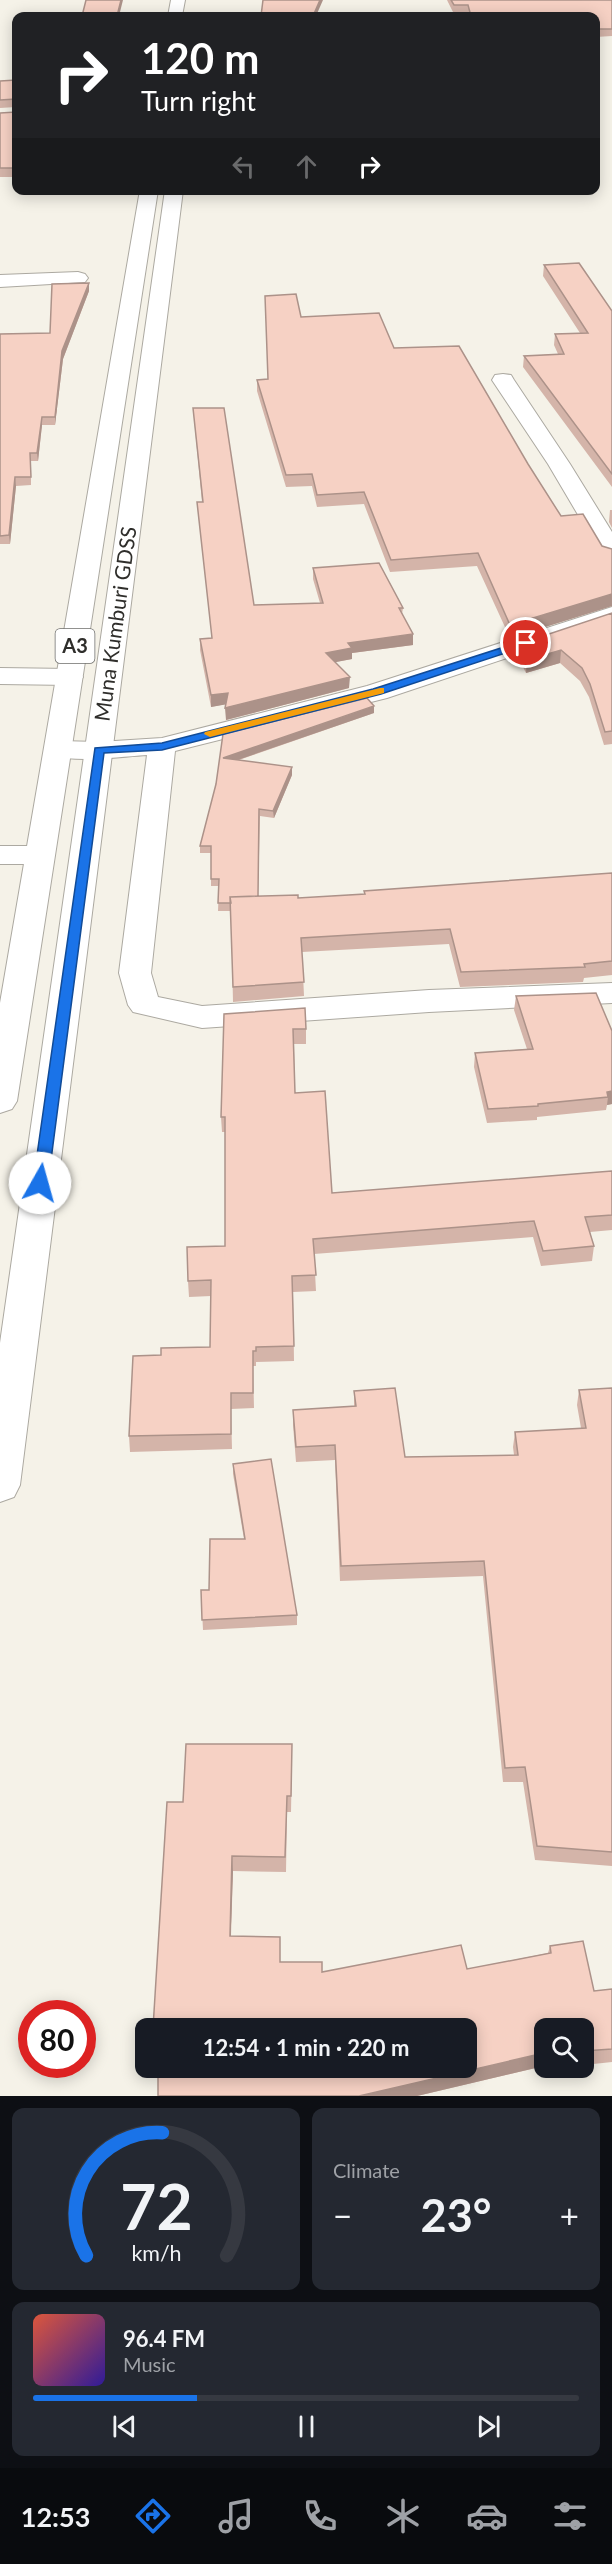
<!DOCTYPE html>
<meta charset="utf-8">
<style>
body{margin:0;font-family:Lato,sans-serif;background:#242831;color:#f1f3f6;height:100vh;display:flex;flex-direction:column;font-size:22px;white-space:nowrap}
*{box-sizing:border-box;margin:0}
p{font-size:20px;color:#9ea1a6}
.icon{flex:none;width:33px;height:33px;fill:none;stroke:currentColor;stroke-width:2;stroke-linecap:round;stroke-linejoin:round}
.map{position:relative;height:2096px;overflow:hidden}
.sheet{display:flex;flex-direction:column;gap:12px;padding:12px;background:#0d0f14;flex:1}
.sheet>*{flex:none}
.hud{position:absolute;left:12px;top:12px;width:588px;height:183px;border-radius:12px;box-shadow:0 3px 15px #0003;background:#202124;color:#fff;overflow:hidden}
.fabs{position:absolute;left:534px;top:2018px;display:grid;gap:12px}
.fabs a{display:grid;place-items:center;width:60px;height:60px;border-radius:12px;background:#171b24;box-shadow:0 3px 15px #0003;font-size:30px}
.speed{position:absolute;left:18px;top:2000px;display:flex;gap:12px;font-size:30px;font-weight:700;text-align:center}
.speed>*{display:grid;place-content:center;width:78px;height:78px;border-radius:50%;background:#171b24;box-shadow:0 3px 15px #0003;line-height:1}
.speed .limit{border:9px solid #d22;background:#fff;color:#111}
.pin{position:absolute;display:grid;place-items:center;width:51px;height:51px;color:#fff;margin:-26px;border:3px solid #fff;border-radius:50%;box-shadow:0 2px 6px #0007}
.me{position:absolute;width:66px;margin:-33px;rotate:7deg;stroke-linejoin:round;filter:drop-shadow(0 0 4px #0008)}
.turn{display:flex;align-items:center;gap:21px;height:126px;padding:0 30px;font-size:27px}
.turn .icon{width:78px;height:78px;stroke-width:2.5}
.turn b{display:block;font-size:42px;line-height:51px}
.lanes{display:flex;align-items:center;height:57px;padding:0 30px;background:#0003;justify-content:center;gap:30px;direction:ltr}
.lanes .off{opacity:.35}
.big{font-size:45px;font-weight:700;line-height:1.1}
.sheet .widget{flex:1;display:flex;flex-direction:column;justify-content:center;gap:9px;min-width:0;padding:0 21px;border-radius:12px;background:#242831}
.sheet .dial{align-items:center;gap:0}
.dial svg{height:156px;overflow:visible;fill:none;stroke:#363941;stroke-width:7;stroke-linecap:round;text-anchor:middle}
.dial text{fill:#f1f3f6;stroke:none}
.song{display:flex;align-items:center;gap:18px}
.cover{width:72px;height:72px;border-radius:9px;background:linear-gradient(135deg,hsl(10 70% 55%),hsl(250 70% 35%))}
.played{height:6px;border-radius:3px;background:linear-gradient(90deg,#1a73e8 30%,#363941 30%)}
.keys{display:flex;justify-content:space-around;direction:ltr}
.heat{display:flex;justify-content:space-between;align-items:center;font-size:33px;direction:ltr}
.sheet .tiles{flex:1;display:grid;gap:12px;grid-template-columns:1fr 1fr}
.widget:last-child{grid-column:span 2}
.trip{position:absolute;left:135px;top:2018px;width:342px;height:60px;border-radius:12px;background:#171b24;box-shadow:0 3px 15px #0003;font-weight:700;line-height:60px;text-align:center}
.tab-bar{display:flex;height:96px;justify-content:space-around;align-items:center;background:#090b0e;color:#9ea1a6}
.tab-bar .icon{width:42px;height:42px}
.tab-bar .active{color:#1a73e8}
.tab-bar b{font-size:27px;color:#f1f3f6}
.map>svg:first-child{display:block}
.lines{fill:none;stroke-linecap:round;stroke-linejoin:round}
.minor-casing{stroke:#aca9a1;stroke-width:2}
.highway-casing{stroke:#aca9a1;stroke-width:2}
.minor{fill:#fff;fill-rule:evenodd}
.highway{fill:#fff;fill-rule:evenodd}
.wall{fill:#d4b4a9}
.shaded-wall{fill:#ac9289}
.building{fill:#f6d1c4;stroke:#ac9289;stroke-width:1.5}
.route{fill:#1a73e8;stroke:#114b97;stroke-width:1.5}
.slow{fill:#f59e0b}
.labels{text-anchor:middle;stroke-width:4.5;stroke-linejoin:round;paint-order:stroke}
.shield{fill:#fff;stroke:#6d6d6b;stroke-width:1.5}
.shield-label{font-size:20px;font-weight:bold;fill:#2f2e2b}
.street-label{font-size:21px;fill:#2f2e2b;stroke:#fff}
</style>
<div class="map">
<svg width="612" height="2096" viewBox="0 0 612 2096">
<rect width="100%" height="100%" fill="#f5f2e8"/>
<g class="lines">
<!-- minor casing -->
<g class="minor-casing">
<path id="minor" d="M 78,272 L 85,274 L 88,278 L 85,282 L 0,287 L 0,275 Z
M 503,374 L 511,375 L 514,380 L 570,464 L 612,532 L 612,559 L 603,557 L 600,552 L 548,464 L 492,380 L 495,375 Z
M 612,607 L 612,623 L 387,698 L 175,751 L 151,973 L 158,997 L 202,1006 L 429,990 L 612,983 L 612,1003 L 429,1012 L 202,1028 L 133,1012 L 128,1005 L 119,973 L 147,755 C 115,757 80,763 49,755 L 45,749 L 49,743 L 59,741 L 99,742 L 162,738 L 367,686 Z
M 0,668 L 70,669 L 79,671 L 83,677 L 79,683 L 70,685 L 0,684 Z
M 0,846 L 40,846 L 50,849 L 55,855 L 50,861 L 40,864 L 0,864 Z"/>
</g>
<!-- highway casing -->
<g class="highway-casing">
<path id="highway" d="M 171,0 L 185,0 L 182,16 L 168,16 Z
M 140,190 L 158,190 L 17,1101 L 12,1109 L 0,1113 L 0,1003 Z
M 165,190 L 183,190 L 20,1485 L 14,1497 L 0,1502 L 0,1343 Z"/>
</g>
<!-- minor -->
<use href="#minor" class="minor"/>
<!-- highway -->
<use href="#highway" class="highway"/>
</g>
<!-- wall -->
<path class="wall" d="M 447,0 L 612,0 L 612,36 L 596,37 L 596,16 L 469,16 L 468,12 L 453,12 Z
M 16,80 L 16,107 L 0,108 L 0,81 Z
M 16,112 L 16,177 L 0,177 L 0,113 Z
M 544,265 L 612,311 L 612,487 L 523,367 L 524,356 L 558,354 L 554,345 L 555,334 L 580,333 L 543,276 Z
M 89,283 L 89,291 L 63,359 L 55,425 L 42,425 L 38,461 L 31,461 L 31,485 L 16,486 L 10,544 L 0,544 L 0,334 L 50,333 Z
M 301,317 L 394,348 L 528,464 L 561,516 L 602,546 L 612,549 L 612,606 L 510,638 L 477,566 L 390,572 L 364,504 L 317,507 L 312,486 L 286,487 L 257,391 L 257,380 L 268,379 Z
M 193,408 L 254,605 L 320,603 L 313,579 L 313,568 L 403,608 L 402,614 L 413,645 L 352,653 L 352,659 L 335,662 L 349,688 L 226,720 L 226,704 L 211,707 L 200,650 L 200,639 L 212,638 L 198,512 L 197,502 L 202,502 Z
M 610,510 L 612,510 L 612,528 L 609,522 Z
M 612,613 L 612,744 L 604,745 L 589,697 L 580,681 L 560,663 L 526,673 L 518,657 L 519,644 Z
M 374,713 L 239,760 L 292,775 L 274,818 L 260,816 L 258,896 L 298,898 L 364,894 L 364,891 L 612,873 L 612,975 L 584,978 L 583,982 L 460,987 L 449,944 L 302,952 L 304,996 L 233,1002 L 231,911 L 218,911 L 219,886 L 211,886 L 211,853 L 200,853 L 200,846 L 216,784 L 223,734 Z
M 596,993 L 612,1104 L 607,1105 L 606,1110 L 537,1117 L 537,1120 L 487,1123 L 474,1067 L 475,1053 L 527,1049 L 514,1010 L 516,996 Z
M 224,1014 L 306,1029 L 306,1044 L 294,1044 L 295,1093 L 332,1193 L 612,1171 L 612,1230 L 590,1232 L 594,1246 L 592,1261 L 541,1266 L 533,1237 L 314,1254 L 316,1291 L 293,1292 L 294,1361 L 256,1362 L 256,1366 L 253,1366 L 254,1408 L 231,1409 L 232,1449 L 130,1452 L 129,1436 L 161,1355 L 210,1347 L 211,1296 L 189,1297 L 188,1281 L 225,1246 L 225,1132 L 222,1132 L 221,1117 Z
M 612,1388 L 612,1866 L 535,1860 L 523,1782 L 503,1782 L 483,1576 L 340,1581 L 335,1460 L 296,1462 L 293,1425 L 293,1410 L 354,1406 L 354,1391 L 405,1457 L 514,1455 L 513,1447 L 515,1432 L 581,1428 L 577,1405 L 579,1390 Z
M 233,1464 L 297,1615 L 297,1625 L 203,1630 L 201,1590 L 209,1590 L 244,1539 L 233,1474 Z
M 292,1760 L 291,1812 L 287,1812 L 286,1872 L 233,1871 L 231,1936 L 281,1962 L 322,1972 L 467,1969 L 548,1953 L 550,1946 L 594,1991 L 612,1989 L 612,2062 L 584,2065 L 584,2028 L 544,2028 L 544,2066 L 417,2096 L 153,2071 L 152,2067 L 466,2067 L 153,2028 L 183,1802 Z"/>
<!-- shaded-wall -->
<path class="shaded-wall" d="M 121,0 L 123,0 L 119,16 L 117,16 Z
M 320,0 L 323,0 L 316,16 L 313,16 Z
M 89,283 L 89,291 L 63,359 L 55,425 L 55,417 L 62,351 Z
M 42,417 L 42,425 L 38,461 L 37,453 Z
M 15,477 L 16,486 L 10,544 L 9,535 Z
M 612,594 L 612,606 L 510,638 L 510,625 Z
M 413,634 L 413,645 L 352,653 L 352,659 L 326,664 L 326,653 L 348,643 Z
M 561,650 L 560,663 L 526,673 L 527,660 Z
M 350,677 L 349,688 L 226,720 L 225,708 Z
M 228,693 L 228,704 L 211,707 L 211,695 Z
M 374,706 L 374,713 L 223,765 L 223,758 Z
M 292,767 L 292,775 L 274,818 L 273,811 Z
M 612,1091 L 612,1104 L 607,1105 L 608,1097 L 607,1092 Z
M 232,1856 L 233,1871 L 230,1951 L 230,1936 Z
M 544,2053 L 544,2066 L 417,2096 L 359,2096 Z"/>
<!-- building -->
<path class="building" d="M 86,0 L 121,0 L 117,16 L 82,16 Z
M 263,0 L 320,0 L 313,16 L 261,16 Z
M 451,0 L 612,0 L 612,29 L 596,29 L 596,16 L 471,16 L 468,5 L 454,5 Z
M 16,80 L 16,99 L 0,100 L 0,81 Z
M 16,112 L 16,168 L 0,168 L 0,113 Z
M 579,263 L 612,311 L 612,474 L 524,356 L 564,354 L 555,334 L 588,333 L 544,265 Z
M 89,283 L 62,351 L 55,417 L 42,417 L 37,453 L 30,453 L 31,477 L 15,477 L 9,535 L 0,536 L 0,334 L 50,333 L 52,284 Z
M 296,294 L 301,317 L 379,313 L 394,348 L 459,346 L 528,464 L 561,516 L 583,514 L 602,546 L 612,549 L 612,594 L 510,625 L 478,553 L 391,560 L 364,492 L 317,495 L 312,474 L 286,475 L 257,380 L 268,379 L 265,296 Z
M 193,408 L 224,408 L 254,605 L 323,603 L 313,568 L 379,563 L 403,608 L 399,608 L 413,634 L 348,643 L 352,648 L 326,653 L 350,677 L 225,708 L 228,693 L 211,695 L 200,639 L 212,638 L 197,502 L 203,502 Z
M 612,613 L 612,731 L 605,732 L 590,684 L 582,668 L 561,650 L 527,660 L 519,644 Z
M 367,698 L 374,706 L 223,758 L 292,767 L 273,811 L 259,809 L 258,896 L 230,897 L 231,903 L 218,903 L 219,879 L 211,879 L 211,846 L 200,846 L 216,784 L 223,734 Z
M 612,873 L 612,961 L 584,964 L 585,967 L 461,972 L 450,929 L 301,938 L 304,982 L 233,987 L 230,897 L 298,895 L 298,898 L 365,894 L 364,891 Z
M 596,993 L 612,1031 L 612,1091 L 607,1092 L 608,1097 L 538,1104 L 538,1106 L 488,1109 L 475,1053 L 533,1049 L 516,996 Z
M 305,1008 L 306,1029 L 293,1029 L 295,1093 L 325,1091 L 332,1193 L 612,1171 L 612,1215 L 585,1217 L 594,1246 L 543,1251 L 534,1221 L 313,1239 L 316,1275 L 292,1276 L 294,1346 L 256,1347 L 256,1351 L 253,1351 L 253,1393 L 231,1393 L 231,1434 L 129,1436 L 133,1356 L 161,1355 L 161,1348 L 210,1347 L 211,1280 L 188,1281 L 187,1247 L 225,1246 L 225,1117 L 221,1117 L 224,1014 Z
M 395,1388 L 405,1457 L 518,1455 L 515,1432 L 586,1428 L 579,1390 L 612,1388 L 612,1852 L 537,1846 L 525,1767 L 505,1768 L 484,1561 L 341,1566 L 335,1445 L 296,1447 L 293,1410 L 356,1406 L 354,1391 Z
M 271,1459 L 297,1615 L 202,1620 L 201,1590 L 209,1590 L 210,1539 L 245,1539 L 233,1464 Z
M 186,1744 L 292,1744 L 291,1796 L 287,1796 L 285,1857 L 232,1856 L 230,1936 L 280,1937 L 280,1962 L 322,1962 L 322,1972 L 461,1945 L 467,1969 L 551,1953 L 550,1946 L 583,1941 L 594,1991 L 612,1989 L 612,2049 L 584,2051 L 584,2028 L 544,2028 L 544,2053 L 359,2096 L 158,2096 L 158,2067 L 466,2067 L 466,2028 L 153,2028 L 167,1802 L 183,1802 Z"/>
<!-- route -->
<path class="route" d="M 526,640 L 530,641 L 530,645 L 381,694 L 162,750 L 104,753 L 48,1183 L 40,1188 L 35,1187 L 33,1183 L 95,748 L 162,743 L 373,689 Z"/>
<!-- slow -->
<path class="slow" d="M 380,688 L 384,688 L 384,693 L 210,737 L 204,734 L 205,732 Z"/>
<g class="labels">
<!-- shield labels -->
<rect class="shield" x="55.5" y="629" width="39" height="34" rx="4.5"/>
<g class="shield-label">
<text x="75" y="653">A3</text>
</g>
<!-- street labels -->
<g class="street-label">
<text transform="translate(116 624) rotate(-82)" y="7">Muna Kumburi GDSS</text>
</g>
</g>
</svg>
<div class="fabs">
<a><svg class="icon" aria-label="search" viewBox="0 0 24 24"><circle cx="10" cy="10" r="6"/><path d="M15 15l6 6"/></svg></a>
</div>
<div class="speed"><div class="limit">80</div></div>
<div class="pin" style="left:526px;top:643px;background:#d93025"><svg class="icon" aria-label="arrive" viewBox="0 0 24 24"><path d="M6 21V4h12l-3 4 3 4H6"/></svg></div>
<svg class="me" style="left:40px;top:1183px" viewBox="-20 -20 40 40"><circle r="19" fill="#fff"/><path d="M0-13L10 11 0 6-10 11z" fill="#1a73e8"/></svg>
<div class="trip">12:54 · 1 min · 220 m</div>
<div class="hud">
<div class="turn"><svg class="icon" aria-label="right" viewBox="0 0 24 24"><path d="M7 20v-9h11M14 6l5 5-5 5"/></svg><div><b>120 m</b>Turn right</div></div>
<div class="lanes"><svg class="icon off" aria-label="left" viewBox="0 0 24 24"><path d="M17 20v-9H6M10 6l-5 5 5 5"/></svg><svg class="icon off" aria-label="ahead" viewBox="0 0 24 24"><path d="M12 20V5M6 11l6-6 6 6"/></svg><svg class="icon" aria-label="right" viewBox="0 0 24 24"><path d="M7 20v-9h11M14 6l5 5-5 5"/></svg></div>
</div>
</div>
<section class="sheet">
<div class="tiles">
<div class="widget dial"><svg viewBox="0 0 100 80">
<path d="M14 69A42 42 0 1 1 86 69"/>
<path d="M14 69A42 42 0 0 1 53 6" stroke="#1a73e8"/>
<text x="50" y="56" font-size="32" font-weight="700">72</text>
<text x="50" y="72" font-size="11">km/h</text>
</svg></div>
<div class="widget"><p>Climate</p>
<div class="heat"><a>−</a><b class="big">23°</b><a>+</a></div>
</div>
<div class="widget">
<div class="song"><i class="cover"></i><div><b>96.4 FM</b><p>Music</p></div></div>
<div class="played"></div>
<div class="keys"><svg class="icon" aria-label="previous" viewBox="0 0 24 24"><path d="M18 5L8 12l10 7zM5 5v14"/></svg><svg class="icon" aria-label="pause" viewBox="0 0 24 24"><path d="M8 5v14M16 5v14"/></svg><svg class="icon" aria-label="next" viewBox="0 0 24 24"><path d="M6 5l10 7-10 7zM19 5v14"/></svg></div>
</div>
</div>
</section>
<nav class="tab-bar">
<b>12:53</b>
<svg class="icon active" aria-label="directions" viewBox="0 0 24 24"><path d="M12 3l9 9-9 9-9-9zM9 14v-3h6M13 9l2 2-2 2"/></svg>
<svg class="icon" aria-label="music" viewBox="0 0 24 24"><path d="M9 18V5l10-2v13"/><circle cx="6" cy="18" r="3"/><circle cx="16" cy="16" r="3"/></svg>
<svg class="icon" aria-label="phone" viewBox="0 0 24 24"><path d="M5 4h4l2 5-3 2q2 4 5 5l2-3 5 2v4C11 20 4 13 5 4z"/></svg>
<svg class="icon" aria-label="climate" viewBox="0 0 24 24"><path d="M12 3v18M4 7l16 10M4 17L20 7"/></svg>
<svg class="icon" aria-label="car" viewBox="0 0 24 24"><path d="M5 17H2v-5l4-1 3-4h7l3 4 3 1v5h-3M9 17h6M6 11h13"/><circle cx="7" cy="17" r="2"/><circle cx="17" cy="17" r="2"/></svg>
<svg class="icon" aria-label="filters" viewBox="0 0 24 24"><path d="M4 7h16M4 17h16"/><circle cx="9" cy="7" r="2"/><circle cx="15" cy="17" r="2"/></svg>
</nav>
